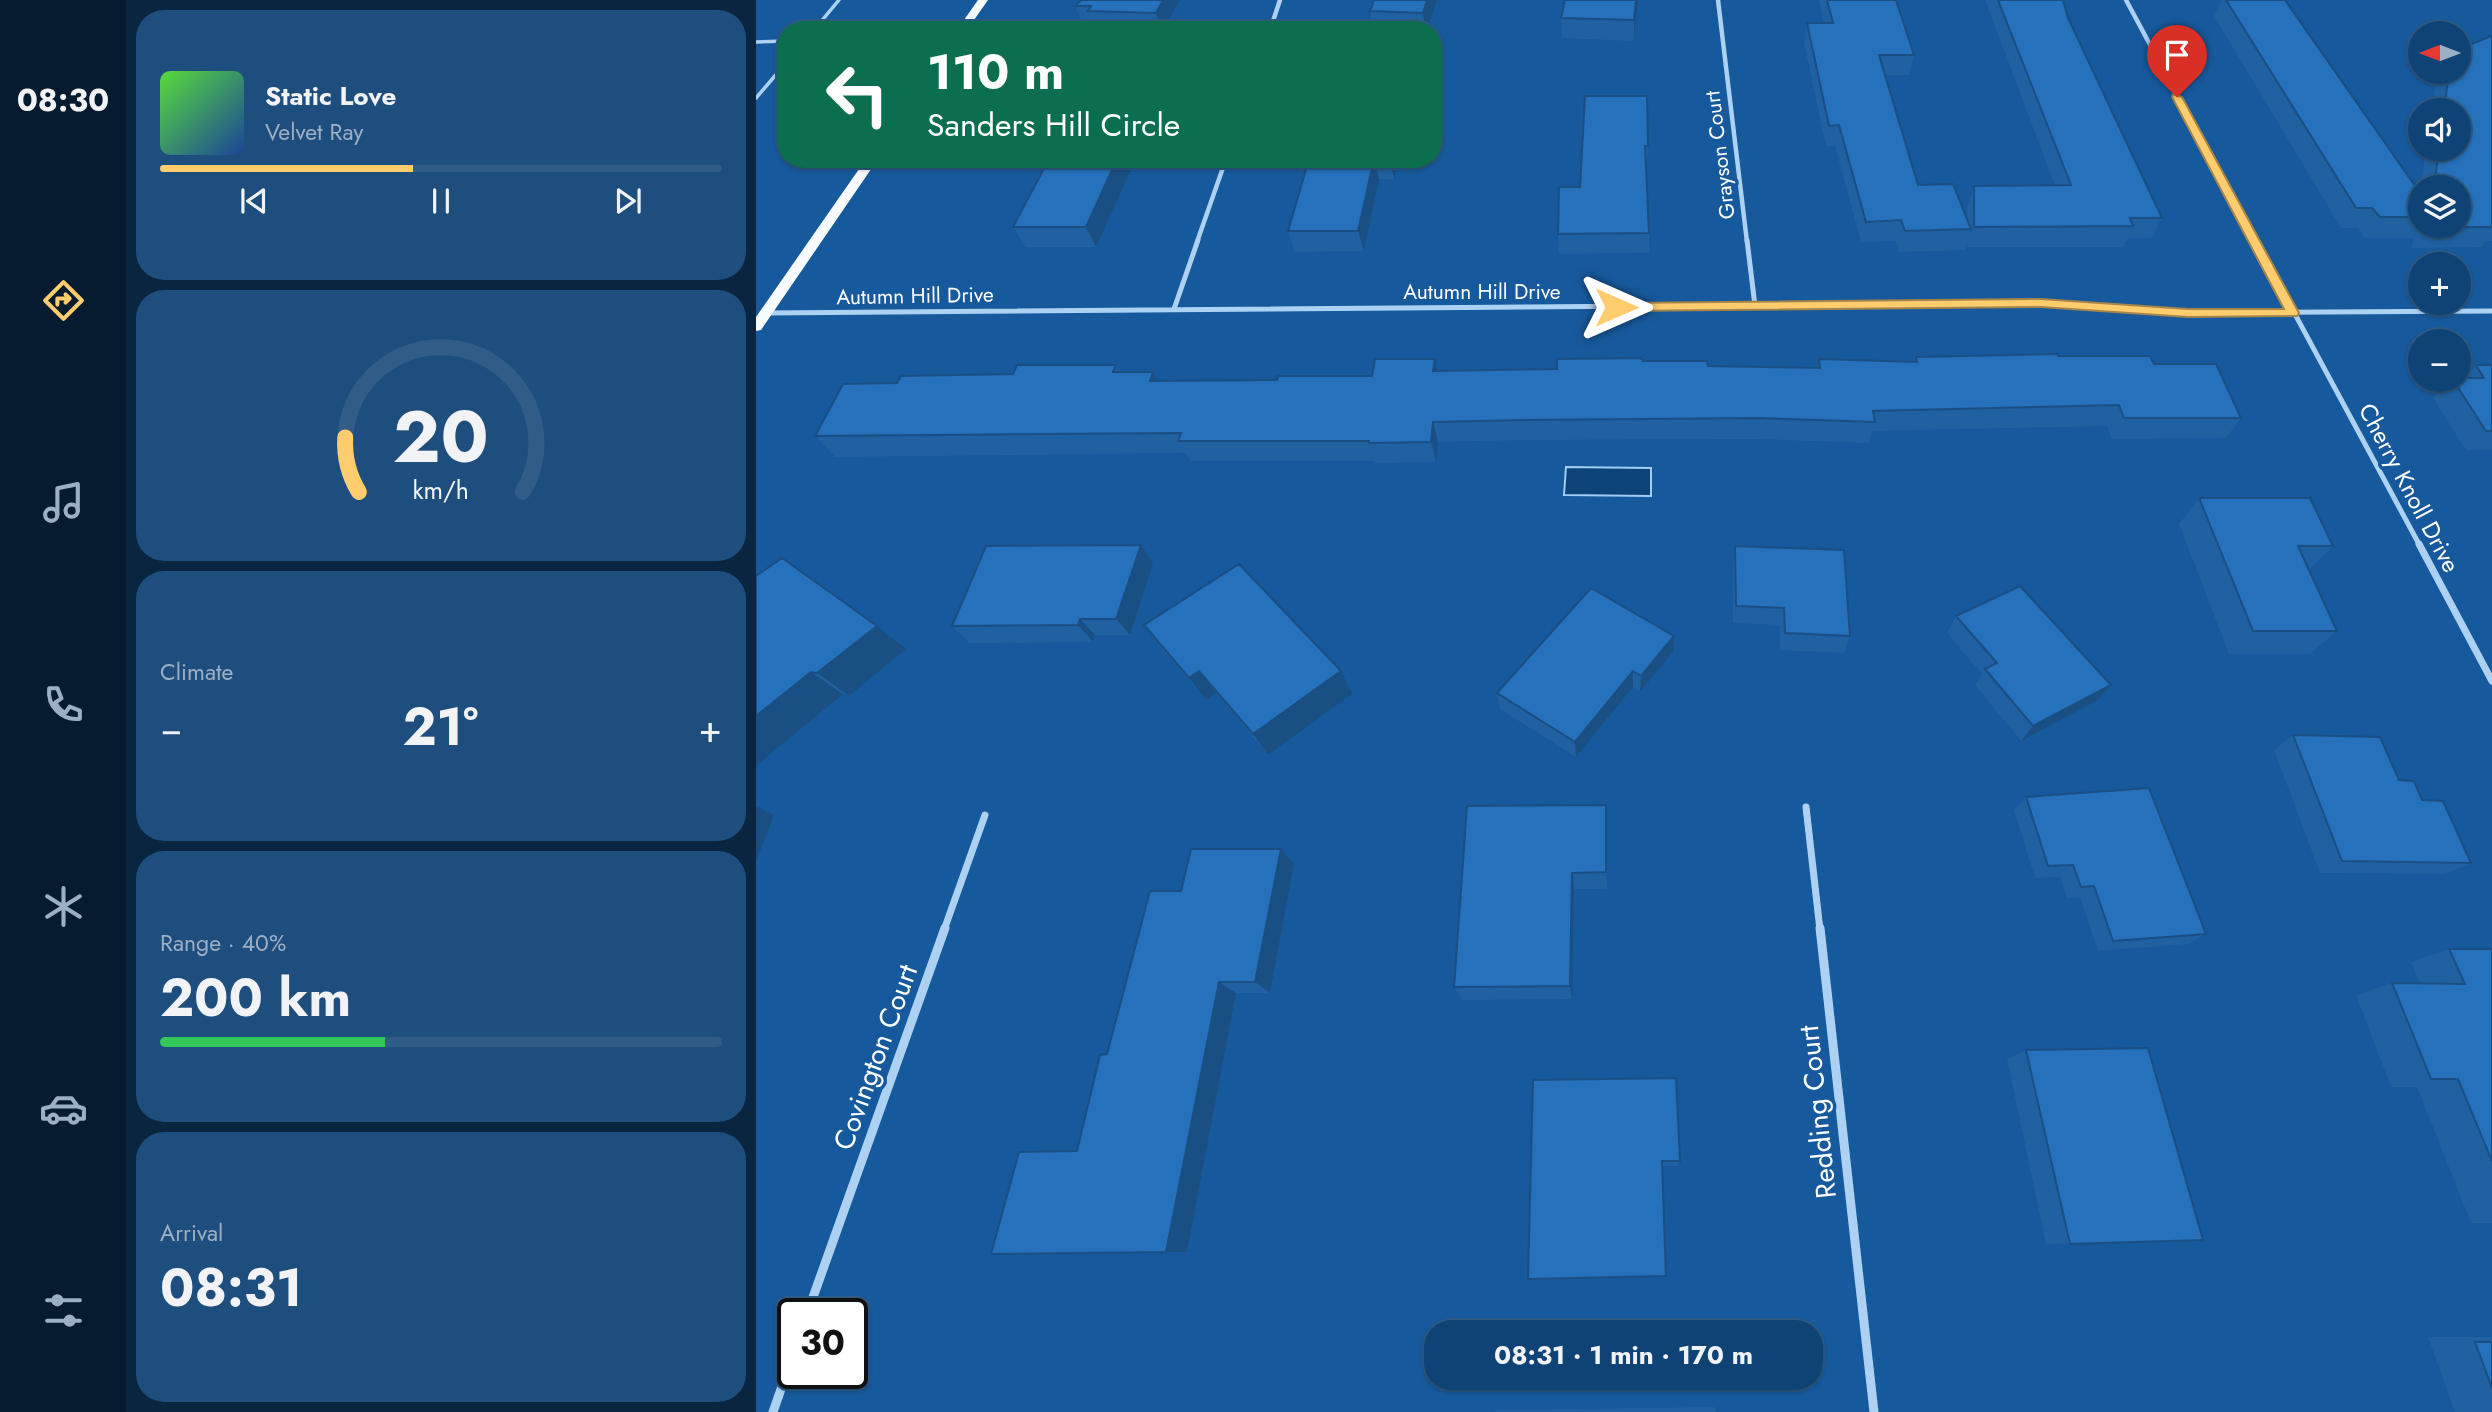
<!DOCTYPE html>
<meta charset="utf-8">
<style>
body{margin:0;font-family:Jost,sans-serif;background:#1e4e7d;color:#f1f3f6;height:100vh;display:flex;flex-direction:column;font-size:26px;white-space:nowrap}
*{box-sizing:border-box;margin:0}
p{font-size:23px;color:#9cb0c5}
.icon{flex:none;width:38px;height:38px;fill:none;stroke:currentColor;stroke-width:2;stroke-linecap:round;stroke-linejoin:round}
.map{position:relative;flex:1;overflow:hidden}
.details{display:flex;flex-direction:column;gap:10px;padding:10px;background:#092540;width:630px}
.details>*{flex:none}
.top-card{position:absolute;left:21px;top:21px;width:665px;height:147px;border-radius:28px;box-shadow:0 2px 5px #0004,0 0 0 2px #305c87;background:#0b6e4f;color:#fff;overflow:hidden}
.needle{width:46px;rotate:270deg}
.controls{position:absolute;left:1652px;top:21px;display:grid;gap:14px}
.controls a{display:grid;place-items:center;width:63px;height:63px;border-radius:50%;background:#104375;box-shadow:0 2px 5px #0004,0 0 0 2px #305c87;font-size:35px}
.speed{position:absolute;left:21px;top:1298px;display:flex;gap:14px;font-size:35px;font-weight:700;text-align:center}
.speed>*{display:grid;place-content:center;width:91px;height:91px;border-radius:50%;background:#104375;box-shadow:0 2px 5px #0004,0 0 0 2px #305c87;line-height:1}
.speed .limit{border:4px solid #111;border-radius:10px;background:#fff;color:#111}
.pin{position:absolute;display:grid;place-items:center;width:60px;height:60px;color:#fff;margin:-72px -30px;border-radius:50% 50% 50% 0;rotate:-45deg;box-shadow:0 0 7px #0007}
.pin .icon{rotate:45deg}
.me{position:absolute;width:77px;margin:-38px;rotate:90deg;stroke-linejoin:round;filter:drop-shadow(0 0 5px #0008)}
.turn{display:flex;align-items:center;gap:24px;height:147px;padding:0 35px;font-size:32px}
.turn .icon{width:91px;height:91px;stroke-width:2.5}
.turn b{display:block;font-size:49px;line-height:60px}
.big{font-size:52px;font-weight:700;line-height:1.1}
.details .widget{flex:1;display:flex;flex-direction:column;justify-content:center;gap:10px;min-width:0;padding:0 24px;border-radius:28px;background:#1e4e7d}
.details .dial{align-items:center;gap:0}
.dial svg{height:182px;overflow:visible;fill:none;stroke:#305c87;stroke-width:7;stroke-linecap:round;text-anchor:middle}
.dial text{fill:#f1f3f6;stroke:none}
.song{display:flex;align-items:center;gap:21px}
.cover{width:84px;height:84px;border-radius:10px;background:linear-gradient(135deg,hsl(110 70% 55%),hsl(220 70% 35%))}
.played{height:7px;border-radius:4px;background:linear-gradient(90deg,#ffcc6e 45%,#305c87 45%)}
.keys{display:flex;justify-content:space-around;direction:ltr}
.heat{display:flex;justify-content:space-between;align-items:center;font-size:38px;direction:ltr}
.charge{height:10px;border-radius:5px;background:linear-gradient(90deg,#34c759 40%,#305c87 0)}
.trip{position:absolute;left:668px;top:1320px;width:399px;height:70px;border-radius:28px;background:#104375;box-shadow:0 2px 5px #0004,0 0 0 2px #305c87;font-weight:700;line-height:70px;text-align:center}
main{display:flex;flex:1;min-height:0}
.tab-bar{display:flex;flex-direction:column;width:126px;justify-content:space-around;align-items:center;background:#061b2f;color:#9cb0c5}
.tab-bar .icon{width:49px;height:49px}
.tab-bar .selected{color:#ffcc6e}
.tab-bar b{font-size:32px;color:#f1f3f6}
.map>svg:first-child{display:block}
.water{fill:#0e4379;stroke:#9fcdf5;stroke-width:2}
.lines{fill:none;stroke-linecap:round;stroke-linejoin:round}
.service{stroke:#add1f3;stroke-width:3.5}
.minor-far3{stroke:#add1f3;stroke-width:4.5}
.minor-far2{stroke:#add1f3;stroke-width:5}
.minor-far1{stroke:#add1f3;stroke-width:7}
.minor{stroke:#add1f3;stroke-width:9}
.primary{fill:#f8fbff;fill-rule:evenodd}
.wall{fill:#2061a1}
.shaded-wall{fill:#1a4f83}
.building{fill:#2571bb;stroke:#1a4f83;stroke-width:2}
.route{fill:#ffcc6e;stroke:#a68548;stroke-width:2}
.labels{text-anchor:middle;stroke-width:7;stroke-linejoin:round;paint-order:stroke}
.far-street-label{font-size:21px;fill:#fff;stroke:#16599c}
.street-label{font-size:24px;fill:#fff;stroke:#16599c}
.near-street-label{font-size:28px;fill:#fff;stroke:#16599c}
</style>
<main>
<nav class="tab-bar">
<b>08:30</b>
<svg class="icon selected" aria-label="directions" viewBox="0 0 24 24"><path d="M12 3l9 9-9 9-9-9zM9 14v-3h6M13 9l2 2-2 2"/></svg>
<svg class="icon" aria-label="music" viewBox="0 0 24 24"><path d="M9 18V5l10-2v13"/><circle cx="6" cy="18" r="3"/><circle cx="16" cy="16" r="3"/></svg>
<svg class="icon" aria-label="phone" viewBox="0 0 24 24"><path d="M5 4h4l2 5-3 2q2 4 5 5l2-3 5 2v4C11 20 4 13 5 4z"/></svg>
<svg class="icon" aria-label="climate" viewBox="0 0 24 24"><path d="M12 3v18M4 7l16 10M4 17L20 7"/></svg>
<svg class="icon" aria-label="car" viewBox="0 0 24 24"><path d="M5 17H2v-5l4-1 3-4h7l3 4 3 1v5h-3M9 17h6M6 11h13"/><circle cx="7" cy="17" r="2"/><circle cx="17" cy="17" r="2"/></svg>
<svg class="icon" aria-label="filters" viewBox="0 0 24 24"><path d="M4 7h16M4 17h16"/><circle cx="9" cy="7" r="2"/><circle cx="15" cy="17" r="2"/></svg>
</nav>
<section class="details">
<div class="widget">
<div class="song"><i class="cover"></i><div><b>Static Love</b><p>Velvet Ray</p></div></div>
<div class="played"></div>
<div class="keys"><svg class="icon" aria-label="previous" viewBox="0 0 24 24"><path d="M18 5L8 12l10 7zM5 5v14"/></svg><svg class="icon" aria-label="pause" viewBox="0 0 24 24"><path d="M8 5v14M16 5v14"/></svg><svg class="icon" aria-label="next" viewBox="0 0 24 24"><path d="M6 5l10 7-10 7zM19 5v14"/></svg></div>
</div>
<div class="widget dial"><svg viewBox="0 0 100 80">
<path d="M14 69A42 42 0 1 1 86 69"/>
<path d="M14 69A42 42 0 0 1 8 45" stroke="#ffcc6e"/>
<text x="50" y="56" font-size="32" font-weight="700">20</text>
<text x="50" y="72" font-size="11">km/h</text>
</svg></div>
<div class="widget"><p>Climate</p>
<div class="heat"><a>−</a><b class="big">21°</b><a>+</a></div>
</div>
<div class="widget"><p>Range · 40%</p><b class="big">200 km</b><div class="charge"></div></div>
<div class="widget"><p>Arrival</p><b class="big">08:31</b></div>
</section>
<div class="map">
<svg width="1736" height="1412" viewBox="0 0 1736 1412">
<rect width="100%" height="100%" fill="#16599c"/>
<!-- water -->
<path class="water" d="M 810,467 L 895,468 L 895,496 L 808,495 Z"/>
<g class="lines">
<!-- service -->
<path class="service" d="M 58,30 L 83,0
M 0,42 L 30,41
M 0,98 L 30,63"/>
<!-- minor-far3 -->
<path class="minor-far3" d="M 962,0 L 991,242
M 1370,0 L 1500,242
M 514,30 L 524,0
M 441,242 L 470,159"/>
<!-- minor-far2 -->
<path class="minor-far2" d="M 991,240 L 999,306
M 1499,240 L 1664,546
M 418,309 L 442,240
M 10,313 L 1285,303 L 1432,313 L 1736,311"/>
<!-- minor-far1 -->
<path class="minor-far1" d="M 1663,544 L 1736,681
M 1050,807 L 1064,930
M 188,930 L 229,815"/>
<!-- minor -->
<path class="minor" d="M 1064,928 L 1118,1412
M 51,1314 L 189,928
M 17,1412 L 37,1355"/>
<!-- primary -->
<path class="primary" d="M 222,0 L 232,0 L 211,30 L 201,30 Z
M 110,159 L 122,159 L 5,330 L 0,331 L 0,317 Z"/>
</g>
<!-- wall -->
<path class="wall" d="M 424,0 L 408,28 L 411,28 L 412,30 L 340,29 L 337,24 L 327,24 L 319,6 Z
M 681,0 L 671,30 L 590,30 L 617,29 L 614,11 Z
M 809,0 L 882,0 L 878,41 L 806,38 L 805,18 Z
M 1063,0 L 1140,0 L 1158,55 L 1153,75 L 1129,75 L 1162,185 L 1211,218 L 1211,207 L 1218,186 L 1299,186 L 1229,0 L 1307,0 L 1312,18 L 1406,218 L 1395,238 L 1372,238 L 1367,247 L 1211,247 L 1211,242 L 1209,250 L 1143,252 L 1139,241 L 1105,242 L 1079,146 L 1070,146 L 1048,43 L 1051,23 L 1068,23 Z
M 1466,0 L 1529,0 L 1664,192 L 1664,226 L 1703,226 L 1703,187 L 1665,187 L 1670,149 L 1703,149 L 1703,110 L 1676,110 L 1681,72 L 1703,72 L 1736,36 L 1736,241 L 1730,241 L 1725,247 L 1656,248 L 1658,238 L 1609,238 L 1602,228 L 1585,228 L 1458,16 Z
M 829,96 L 892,146 L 891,166 L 890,166 L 893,233 L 893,253 L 803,254 L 802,234 L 824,187 Z
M 293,159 L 380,159 L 340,247 L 270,247 L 257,227 Z
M 553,159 L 642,159 L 638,179 L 623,179 L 608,251 L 539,252 L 532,231 Z
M 1302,356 L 1398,364 L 1485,418 L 1470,438 L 1356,439 L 1351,426 L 1116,431 L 1113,443 L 1000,439 L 771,440 L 682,442 L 680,462 L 619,463 L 618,461 L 434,461 L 429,453 L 79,457 L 59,436 L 141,383 L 360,365 L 364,372 L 402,381 L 521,380 L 616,376 L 679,359 L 681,371 L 801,369 L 887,361 L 952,366 L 1061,368 L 1063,359 L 1158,362 L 1160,357 Z
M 1720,365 L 1736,365 L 1736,450 L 1710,450 L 1677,398 L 1695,380 L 1708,378 Z
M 1443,498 L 1577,546 L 1553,570 L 1581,631 L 1554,654 L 1473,654 L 1423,524 Z
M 385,545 L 397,563 L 374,635 L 339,635 L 337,642 L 214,643 L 196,626 Z
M 979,546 L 1094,636 L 1088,653 L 1024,650 L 1024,625 L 977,623 L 977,564 Z
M 0,576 L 150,649 L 93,696 L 87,694 L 0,766 Z
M 1200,616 L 1355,685 L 1342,700 L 1265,741 L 1219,685 L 1226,674 L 1191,633 Z
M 388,625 L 596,694 L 512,755 L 460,693 L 450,700 L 406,649 Z
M 917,652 L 884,692 L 877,687 L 820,757 L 744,709 L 741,693 Z
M 1537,735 L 1643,780 L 1666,800 L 1715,863 L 1689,874 L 1564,873 L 1518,750 Z
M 1270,797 L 1450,934 L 1432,944 L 1342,951 L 1324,898 L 1311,898 L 1304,877 L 1279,878 L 1258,810 Z
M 850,824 L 851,889 L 818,889 L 816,999 L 706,1000 L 698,987 Z
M 525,849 L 538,864 L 514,993 L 480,993 L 431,1252 L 235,1254 L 321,1151 L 351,1054 L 425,891 Z
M 1693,949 L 1736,949 L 1736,1223 L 1715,1223 L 1661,1087 L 1635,1087 L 1600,995 L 1636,983 L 1664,983 L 1655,962 Z
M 1270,1050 L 1447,1240 L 1290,1244 L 1251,1059 Z
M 777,1080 L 924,1161 L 921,1166 L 907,1166 Z
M 1672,1337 L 1736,1337 L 1736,1412 L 1699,1412 Z
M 958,1407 L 961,1412 L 739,1412 L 741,1410 Z"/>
<!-- shaded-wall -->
<path class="shaded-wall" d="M 407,0 L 424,0 L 407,30 L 406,30 L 400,13 Z
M 671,0 L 681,0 L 671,30 L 669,30 L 667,13 Z
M 880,0 L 882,0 L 878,41 L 878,20 Z
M 361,159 L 380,159 L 340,247 L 330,227 Z
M 618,159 L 623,179 L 608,251 L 602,231 Z
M 634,159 L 642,159 L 638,179 Z
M 679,359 L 683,380 L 677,371 Z
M 397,372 L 409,393 L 394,381 Z
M 677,422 L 682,442 L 680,462 L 675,442 Z
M 385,545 L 397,563 L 374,635 L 360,619 Z
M 324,619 L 339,635 L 337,642 L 322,625 Z
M 121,626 L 150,649 L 93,696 L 61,673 Z
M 918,636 L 917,652 L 884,692 L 885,676 Z
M 443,671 L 460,693 L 450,700 L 433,678 Z
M 585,671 L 596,694 L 512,755 L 497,734 Z
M 877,671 L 877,687 L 820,757 L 819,742 Z
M 55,672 L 87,694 L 0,766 L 0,716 Z
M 1355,685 L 1342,700 L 1265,741 L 1277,726 Z
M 0,806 L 18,815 L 0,862 Z
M 525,849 L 538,864 L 514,993 L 499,982 Z
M 816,873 L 818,889 L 816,999 L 814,986 Z
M 463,982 L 480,993 L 431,1252 L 410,1252 Z"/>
<!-- building -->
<path class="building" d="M 325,0 L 407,0 L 400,13 L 332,11 L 335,6 L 319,6 Z
M 618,0 L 671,0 L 667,13 L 614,11 Z
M 809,0 L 880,0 L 878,20 L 805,18 Z
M 1071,0 L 1140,0 L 1158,55 L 1123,55 L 1162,185 L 1197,184 L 1215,229 L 1149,231 L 1145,220 L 1110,222 L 1083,125 L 1073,126 L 1051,23 L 1077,23 Z
M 1242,0 L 1307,0 L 1312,18 L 1406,218 L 1374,218 L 1377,226 L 1218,227 L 1218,186 L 1315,185 Z
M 1470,0 L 1529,0 L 1664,193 L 1664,217 L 1624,217 L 1616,208 L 1600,208 Z
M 411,28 L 410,30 L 362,30 L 362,29 Z
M 590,29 L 644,29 L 644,30 Z
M 1736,36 L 1736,227 L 1672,227 L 1673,226 L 1703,226 L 1703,187 L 1678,187 L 1683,149 L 1703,149 L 1703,110 L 1688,110 L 1693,72 L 1703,72 L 1703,49 Z
M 829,96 L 891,96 L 892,146 L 889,146 L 893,233 L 802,234 L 803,187 L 824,187 Z
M 293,159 L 361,159 L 330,227 L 257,227 Z
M 553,159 L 618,159 L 602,231 L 532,231 Z
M 1301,354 L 1302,356 L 1394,356 L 1398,364 L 1460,364 L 1485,418 L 1368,418 L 1363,405 L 1117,411 L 1119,422 L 1003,418 L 768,420 L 677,422 L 675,442 L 613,443 L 613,441 L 422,441 L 425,433 L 59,436 L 87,384 L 141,383 L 145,376 L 257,374 L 261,365 L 360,365 L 357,372 L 397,372 L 394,381 L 521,380 L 522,376 L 616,376 L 619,359 L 679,359 L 677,371 L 801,369 L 801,359 L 885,358 L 887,361 L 951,361 L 952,366 L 1064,368 L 1063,359 L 1161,362 L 1160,357 Z
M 1720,365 L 1736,365 L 1736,431 L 1730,431 L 1697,380 L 1703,380 L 1703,378 L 1728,378 Z
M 1443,498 L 1554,498 L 1577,546 L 1542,546 L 1581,631 L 1497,631 Z
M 385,545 L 360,619 L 324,619 L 322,625 L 196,626 L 230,546 Z
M 979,546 L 1088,550 L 1094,636 L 1029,633 L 1028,608 L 980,606 Z
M 26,558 L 121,626 L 61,673 L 55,672 L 0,716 L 0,576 Z
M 483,564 L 585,671 L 497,734 L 443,671 L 433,678 L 388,625 Z
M 1264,586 L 1355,685 L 1277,726 L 1229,669 L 1241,663 L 1200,616 Z
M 835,588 L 918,636 L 885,676 L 877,671 L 819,742 L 741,693 Z
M 1537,735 L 1624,737 L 1643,780 L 1658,781 L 1666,800 L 1687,801 L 1715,863 L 1586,861 Z
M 1393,788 L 1450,934 L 1357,941 L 1338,886 L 1325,887 L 1317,865 L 1292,866 L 1270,797 Z
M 850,805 L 850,872 L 816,873 L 814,986 L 698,987 L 711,806 Z
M 435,849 L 525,849 L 499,982 L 463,982 L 410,1252 L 235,1254 L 263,1152 L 321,1151 L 344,1055 L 351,1054 L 394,891 L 425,891 Z
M 1693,949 L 1736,949 L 1736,1161 L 1702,1079 L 1675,1079 L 1636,983 L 1709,984 Z
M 1392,1048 L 1447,1240 L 1314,1244 L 1270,1050 Z
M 920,1078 L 924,1161 L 906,1161 L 910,1276 L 772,1279 L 777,1080 Z
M 1719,1342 L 1736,1342 L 1736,1388 Z"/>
<!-- route -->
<path class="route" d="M 1417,94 L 1426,97 L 1543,313 L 1541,316 L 1432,317 L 1285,307 L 860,311 L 854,307 L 860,303 L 1285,299 L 1432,309 L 1528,309 L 1416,97 Z"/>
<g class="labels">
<!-- far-street labels -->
<g class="far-street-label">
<text transform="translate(964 155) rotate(-97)" y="7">Grayson Court</text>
<text x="726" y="299">Autumn Hill Drive</text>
<text transform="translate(159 296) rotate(-1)" y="7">Autumn Hill Drive</text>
</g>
<!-- street labels -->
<g class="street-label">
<text transform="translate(1653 488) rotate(62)" y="8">Cherry Knoll Drive</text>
</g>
<!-- near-street labels -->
<g class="near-street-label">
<text transform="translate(119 1057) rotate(-70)" y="10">Covington Court</text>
<text transform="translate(1061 1112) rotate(-96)" y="10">Redding Court</text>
</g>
</g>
</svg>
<div class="controls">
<a><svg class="needle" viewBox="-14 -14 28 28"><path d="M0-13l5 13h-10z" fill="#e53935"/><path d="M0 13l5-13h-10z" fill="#9cb0c5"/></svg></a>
<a><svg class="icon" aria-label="sound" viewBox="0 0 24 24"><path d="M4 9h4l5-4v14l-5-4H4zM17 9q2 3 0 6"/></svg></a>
<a><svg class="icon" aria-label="layers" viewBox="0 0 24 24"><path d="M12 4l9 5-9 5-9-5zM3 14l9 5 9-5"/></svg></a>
<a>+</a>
<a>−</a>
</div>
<div class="speed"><div class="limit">30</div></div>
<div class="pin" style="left:1421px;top:97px;background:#d93025"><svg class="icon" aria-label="arrive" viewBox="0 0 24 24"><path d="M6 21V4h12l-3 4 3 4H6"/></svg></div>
<svg class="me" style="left:860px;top:307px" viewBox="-20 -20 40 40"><path d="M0-17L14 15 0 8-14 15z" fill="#ffcc6e" stroke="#fff" stroke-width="4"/></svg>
<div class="trip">08:31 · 1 min · 170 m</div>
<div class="top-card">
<div class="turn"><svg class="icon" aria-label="left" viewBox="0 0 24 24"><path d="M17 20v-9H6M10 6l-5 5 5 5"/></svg><div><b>110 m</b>Sanders Hill Circle</div></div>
</div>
</div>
</main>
